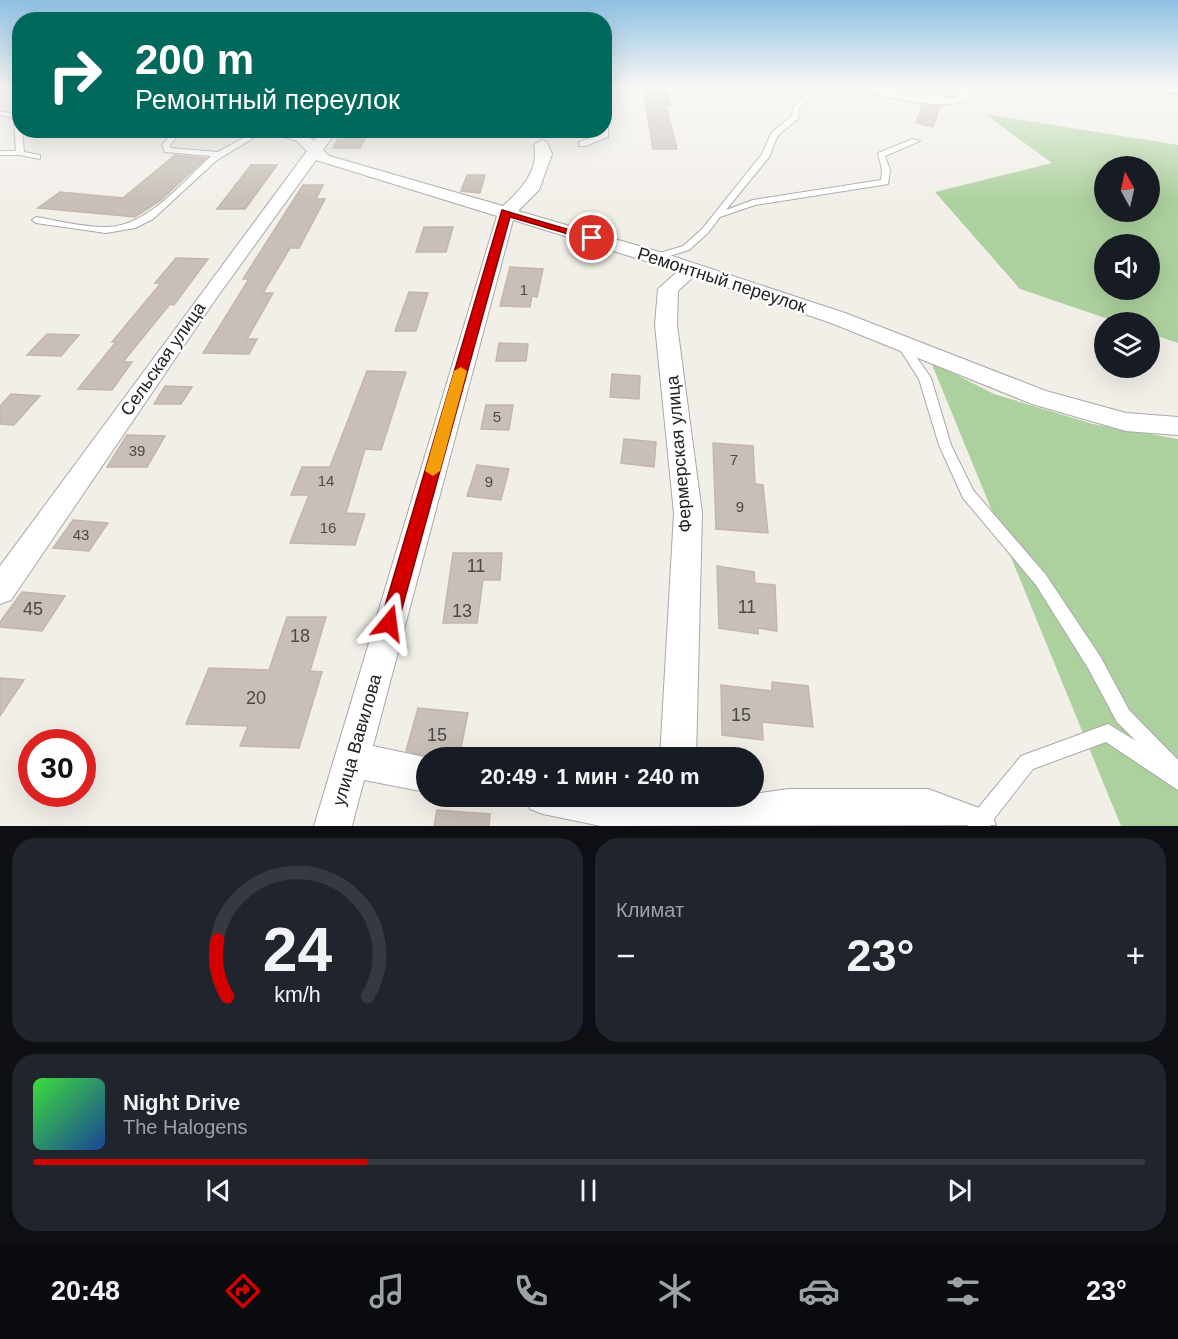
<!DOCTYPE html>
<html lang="ru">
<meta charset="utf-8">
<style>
body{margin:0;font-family:Arial,sans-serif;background:#20242c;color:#f1f3f6;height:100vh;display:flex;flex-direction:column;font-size:22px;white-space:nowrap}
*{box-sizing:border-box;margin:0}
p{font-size:20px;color:#9ea1a6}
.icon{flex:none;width:33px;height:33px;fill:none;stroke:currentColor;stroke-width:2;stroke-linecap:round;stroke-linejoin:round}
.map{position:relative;height:826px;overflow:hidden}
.side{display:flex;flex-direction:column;gap:12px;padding:12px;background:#0d0f14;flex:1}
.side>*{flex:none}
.guide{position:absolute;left:12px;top:12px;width:600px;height:126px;border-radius:24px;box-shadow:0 6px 24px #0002;background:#00695c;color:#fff;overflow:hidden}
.needle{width:39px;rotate:352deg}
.fabs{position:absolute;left:1094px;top:156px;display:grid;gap:12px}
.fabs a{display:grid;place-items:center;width:66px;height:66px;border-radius:50%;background:#171b24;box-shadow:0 6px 24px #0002;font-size:30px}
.speed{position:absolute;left:18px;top:729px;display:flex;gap:12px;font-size:30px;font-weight:700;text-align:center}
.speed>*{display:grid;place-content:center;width:78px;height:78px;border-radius:50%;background:#171b24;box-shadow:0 6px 24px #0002;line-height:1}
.speed .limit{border:9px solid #d22;background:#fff;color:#111}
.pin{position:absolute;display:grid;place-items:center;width:51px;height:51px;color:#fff;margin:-26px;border:3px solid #fff;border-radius:50%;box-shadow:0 2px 6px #0007}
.me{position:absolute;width:66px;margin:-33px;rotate:16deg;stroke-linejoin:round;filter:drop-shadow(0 0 4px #0008)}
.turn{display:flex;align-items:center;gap:21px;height:126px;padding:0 24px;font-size:27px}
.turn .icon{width:78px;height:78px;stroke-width:2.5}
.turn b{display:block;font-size:42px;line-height:51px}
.big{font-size:45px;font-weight:600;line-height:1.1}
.side .tile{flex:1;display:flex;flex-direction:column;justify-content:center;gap:9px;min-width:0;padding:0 21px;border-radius:24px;background:#20242c}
.side .dial{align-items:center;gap:0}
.dial svg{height:156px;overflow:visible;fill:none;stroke:#363941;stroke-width:7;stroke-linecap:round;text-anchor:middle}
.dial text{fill:#f1f3f6;stroke:none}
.song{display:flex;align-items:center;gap:18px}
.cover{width:72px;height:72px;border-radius:9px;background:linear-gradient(135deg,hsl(120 70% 55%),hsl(220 70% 35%))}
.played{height:6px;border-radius:3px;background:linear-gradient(90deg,#d40000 30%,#363941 30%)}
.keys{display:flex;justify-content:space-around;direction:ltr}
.heat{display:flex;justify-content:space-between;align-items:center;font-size:33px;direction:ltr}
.side .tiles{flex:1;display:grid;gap:12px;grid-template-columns:1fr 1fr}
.tile:last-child{grid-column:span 2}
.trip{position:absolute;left:416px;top:747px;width:348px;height:60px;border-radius:30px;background:#171b24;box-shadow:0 6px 24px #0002;font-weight:600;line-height:60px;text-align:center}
.dock{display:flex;height:96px;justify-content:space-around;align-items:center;background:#090b0e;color:#9ea1a6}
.dock .icon{width:42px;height:42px}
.dock .selected{color:#d40000}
.dock b{font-size:27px;color:#f1f3f6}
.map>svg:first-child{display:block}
.forest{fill:#add19e;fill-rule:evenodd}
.building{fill:#c7bfb8;stroke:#c4b6ab;stroke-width:1.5}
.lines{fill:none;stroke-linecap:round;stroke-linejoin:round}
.lane-casing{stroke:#a9a9a9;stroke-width:2}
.street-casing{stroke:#a9a9a9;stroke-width:2}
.secondary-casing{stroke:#707d05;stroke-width:2}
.lane{fill:#fff;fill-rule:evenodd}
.street{fill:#fff;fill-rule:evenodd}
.secondary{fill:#f7fabf;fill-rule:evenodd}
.route{fill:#d40000;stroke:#8a0000;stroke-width:1.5}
.slow{fill:#f59e0b}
.labels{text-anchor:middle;stroke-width:4.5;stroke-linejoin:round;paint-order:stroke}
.number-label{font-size:15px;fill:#4b4948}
.street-label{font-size:18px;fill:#222;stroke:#fff}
.near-number-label{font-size:18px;fill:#4b4948}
</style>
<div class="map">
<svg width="1178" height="826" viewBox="0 0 1178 826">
<rect width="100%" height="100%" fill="#f2efe9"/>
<!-- forest -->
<path class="forest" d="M 985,114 L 1178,145 L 1178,343 L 1149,333 L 1149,322 L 1117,322 L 1020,289 L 935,192 L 1052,163 ZM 1104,166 L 1149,166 L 1149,212 L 1104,212 ZM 1104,244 L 1149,244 L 1149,290 L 1104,290 Z
M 931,362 L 994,394 L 1093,424 L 1178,439 L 1178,826 L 1121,826 Z"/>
<!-- building -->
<path class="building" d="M 643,87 L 667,87 L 670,105 L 666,105 L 677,149 L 653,149 Z
M 922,105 L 940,106 L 933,127 L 916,123 Z
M 343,130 L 370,130 L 360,148 L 333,148 Z
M 175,155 L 206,158 L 161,200 L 135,217 L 38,208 L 60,192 L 123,198 Z
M 251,165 L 277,165 L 245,209 L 217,209 Z
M 467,175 L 485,175 L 480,193 L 461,191 Z
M 303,185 L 323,185 L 316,199 L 325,199 L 299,248 L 290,248 L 263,293 L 273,293 L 247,339 L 257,339 L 249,354 L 203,353 L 249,279 L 243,279 Z
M 424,227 L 453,227 L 446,252 L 416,252 Z
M 176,258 L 208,259 L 174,305 L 170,304 L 123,362 L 132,362 L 112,390 L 78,389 L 116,342 L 112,342 L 161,283 L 155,283 Z
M 510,267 L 543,269 L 537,297 L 532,296 L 530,307 L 500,306 Z
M 409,292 L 428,293 L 416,331 L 395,331 Z
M 47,334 L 79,335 L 61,356 L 27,355 Z
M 499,343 L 528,344 L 526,361 L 496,361 Z
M 367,371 L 406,372 L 381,450 L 365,449 L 346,513 L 365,514 L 355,545 L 290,543 L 309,495 L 291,495 L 302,467 L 330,467 Z
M 612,374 L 640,376 L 639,399 L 610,397 Z
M 165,386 L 192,387 L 181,404 L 154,404 Z
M 11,394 L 40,396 L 14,425 L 0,424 L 0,406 Z
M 486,405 L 513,405 L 509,430 L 481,429 Z
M 127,435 L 165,436 L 147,467 L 107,467 Z
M 624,439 L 656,442 L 654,467 L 621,463 Z
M 713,443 L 753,446 L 755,484 L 763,485 L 768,533 L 716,529 Z
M 477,465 L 509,469 L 501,500 L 467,496 Z
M 73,520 L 108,523 L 89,551 L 53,548 Z
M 453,553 L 502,553 L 500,580 L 483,580 L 477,623 L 443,623 Z
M 717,566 L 754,572 L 755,583 L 775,585 L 777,631 L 758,628 L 758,634 L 719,628 Z
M 22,592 L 65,596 L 42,631 L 0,627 L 0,622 Z
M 287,617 L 326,617 L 310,671 L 322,672 L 299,748 L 240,746 L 248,726 L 186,724 L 209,668 L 269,670 Z
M 0,678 L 24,680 L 0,716 Z
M 772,682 L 808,686 L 813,727 L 762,722 L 763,740 L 722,735 L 721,685 L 772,691 Z
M 418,708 L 468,713 L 459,758 L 431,758 L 406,751 Z
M 437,810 L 490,814 L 489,826 L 434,826 Z"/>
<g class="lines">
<!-- lane casing -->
<g class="lane-casing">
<path id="lane" d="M 792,87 L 799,87 L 810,98 L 799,108 L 798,119 L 778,135 L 769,157 L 726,210 L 753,200 L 881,180 L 882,170 L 878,153 L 913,139 L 920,141 L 885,156 L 890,170 L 888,184 L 755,205 L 720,217 L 708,233 L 689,250 L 656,260 L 653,259 L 653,255 L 683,246 L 702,229 L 762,154 L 772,132 L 792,116 L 793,107 L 803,98 Z
M 0,111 L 20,115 L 20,130 L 22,130 L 24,152 L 40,155 L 40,159 L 20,155 L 0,155 L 0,151 L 16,151 L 14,118 L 0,115 Z
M 604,126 L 608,128 L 608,137 L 585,146 L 579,146 L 579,142 L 601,134 L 601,130 L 604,130 Z
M 175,130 L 182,130 L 170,145 L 171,148 L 218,152 L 258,130 L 267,130 L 217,160 L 153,219 L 135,228 L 106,233 L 36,223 L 32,220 L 36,217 C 59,221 83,227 105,227 C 146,228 183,182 211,156 L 165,152 L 162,145 Z
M 900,338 L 904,339 L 931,378 L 951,445 L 973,490 L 1046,575 L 1100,656 L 1129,710 L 1178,760 L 1178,790 L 1106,742 L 1033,769 L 990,824 L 990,826 L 968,826 L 970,818 L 1021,756 L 1108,724 L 1136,741 L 1117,722 L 1088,668 L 1036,585 L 963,498 L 939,445 L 919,379 L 895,342 Z"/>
</g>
<!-- street casing -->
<g class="street-casing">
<path id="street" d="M 850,87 L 880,87 L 951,98 L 960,94 L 957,87 L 969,87 L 974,95 C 958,116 883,95 857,91 Z
M 261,130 C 279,130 300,128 314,141 L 322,130 L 337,130 L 323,150 L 329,156 L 503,206 C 520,191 540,170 534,145 L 542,140 L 547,142 L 552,154 L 539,190 L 518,211 L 663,253 L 845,313 L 1046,391 L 1126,413 L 1178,417 L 1178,435 L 1126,431 L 1032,404 L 831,323 L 694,276 L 678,291 L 677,325 L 702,513 L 696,758 L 660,758 L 674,513 L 655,325 L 658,289 L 678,271 L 513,220 L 373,746 L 429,758 L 426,758 L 426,792 L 364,780 L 352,826 L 314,826 L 497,216 L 316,160 L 215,300 L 11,600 L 0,604 L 0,566 L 307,151 L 297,141 Z
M 789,789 L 928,789 L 990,812 L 996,825 L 601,826 L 543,814 L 530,809 L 525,796 L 640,796 L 657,800 L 658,796 L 694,796 L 694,801 L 753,796 L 753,794 Z"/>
</g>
<!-- secondary casing -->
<g class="secondary-casing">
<path id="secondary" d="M 1158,87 L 1178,87 L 1178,94 L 1161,91 Z"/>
</g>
<!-- lane -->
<use href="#lane" class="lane"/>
<!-- street -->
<use href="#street" class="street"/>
<!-- secondary -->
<use href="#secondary" class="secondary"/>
</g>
<!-- sky -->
<linearGradient id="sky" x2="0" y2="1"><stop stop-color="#8fc0e4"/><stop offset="0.43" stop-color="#f9f8f5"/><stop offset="1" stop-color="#f9f8f5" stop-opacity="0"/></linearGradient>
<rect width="1178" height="202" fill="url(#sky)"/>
<!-- route -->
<path class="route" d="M 502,210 L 597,238 L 592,241 L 510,217 L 398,623 L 395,629 L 389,632 L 383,629 L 380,623 Z"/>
<!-- slow -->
<path class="slow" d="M 461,367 L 467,371 L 440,471 L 433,476 L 425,471 L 454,371 Z"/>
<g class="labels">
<!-- number labels -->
<g class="number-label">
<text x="524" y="295">1</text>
<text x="497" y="422">5</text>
<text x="137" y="456">39</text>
<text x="734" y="465">7</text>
<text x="326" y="486">14</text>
<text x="489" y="487">9</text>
<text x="740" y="512">9</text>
<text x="328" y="533">16</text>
<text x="81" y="540">43</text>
</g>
<!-- street labels -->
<g class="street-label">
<text transform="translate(722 280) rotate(18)" y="6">Ремонтный переулок</text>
<text transform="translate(163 359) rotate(-55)" y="6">Сельская улица</text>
<text transform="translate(679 454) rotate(-95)" y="6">Фермерская улица</text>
<text transform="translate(357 740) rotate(-74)" y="6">улица Вавилова</text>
</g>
<!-- near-number labels -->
<g class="near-number-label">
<text x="476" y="572">11</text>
<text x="747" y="613">11</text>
<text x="33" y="615">45</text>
<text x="462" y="617">13</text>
<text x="300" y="642">18</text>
<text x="256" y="704">20</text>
<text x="741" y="721">15</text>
<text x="437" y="741">15</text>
</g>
</g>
</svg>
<div class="fabs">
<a><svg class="needle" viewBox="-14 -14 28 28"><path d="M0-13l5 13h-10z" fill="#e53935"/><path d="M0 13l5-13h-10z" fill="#9ea1a6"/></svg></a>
<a><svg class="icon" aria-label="sound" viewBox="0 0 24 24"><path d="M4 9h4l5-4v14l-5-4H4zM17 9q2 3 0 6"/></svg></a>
<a><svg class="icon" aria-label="layers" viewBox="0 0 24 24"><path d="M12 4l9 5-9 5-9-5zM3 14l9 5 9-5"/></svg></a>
</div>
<div class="speed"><div class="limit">30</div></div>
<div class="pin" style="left:592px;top:238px;background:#d93025"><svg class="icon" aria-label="arrive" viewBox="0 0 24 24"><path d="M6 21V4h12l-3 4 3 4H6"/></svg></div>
<svg class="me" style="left:389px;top:623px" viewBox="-20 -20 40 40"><path d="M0-17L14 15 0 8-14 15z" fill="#d40000" stroke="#fff" stroke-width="4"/></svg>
<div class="trip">20:49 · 1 мин · 240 m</div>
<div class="guide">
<div class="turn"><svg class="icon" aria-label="right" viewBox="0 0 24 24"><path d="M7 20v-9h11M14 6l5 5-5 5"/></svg><div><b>200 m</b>Ремонтный переулок</div></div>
</div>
</div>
<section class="side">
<div class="tiles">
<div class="tile dial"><svg viewBox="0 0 100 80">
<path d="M14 69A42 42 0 1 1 86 69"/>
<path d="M14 69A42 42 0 0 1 9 40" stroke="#d40000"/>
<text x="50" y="56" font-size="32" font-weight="700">24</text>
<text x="50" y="72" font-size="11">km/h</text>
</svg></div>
<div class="tile"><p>Климат</p>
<div class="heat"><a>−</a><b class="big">23°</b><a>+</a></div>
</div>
<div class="tile">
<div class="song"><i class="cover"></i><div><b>Night Drive</b><p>The Halogens</p></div></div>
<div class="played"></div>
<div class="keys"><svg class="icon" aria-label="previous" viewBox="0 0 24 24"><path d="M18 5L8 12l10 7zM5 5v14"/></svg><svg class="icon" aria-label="pause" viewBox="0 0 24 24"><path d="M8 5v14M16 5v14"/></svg><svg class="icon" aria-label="next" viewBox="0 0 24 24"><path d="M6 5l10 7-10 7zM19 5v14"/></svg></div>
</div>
</div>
</section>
<nav class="dock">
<b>20:48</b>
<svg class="icon selected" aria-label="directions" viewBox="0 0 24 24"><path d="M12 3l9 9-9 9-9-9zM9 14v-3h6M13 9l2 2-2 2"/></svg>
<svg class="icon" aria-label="music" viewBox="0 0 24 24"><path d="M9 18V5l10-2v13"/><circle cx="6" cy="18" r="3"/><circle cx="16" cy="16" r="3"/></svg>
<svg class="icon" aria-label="phone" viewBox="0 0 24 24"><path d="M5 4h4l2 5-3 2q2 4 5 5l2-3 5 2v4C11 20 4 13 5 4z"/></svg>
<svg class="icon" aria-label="climate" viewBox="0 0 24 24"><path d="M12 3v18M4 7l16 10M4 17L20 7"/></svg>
<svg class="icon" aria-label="car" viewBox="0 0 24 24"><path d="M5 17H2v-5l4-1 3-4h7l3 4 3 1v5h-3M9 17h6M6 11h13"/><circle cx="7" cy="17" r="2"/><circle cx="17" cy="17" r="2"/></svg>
<svg class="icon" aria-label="filters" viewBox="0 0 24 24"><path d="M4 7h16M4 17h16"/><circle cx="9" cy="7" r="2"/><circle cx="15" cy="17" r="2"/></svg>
<b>23°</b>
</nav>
